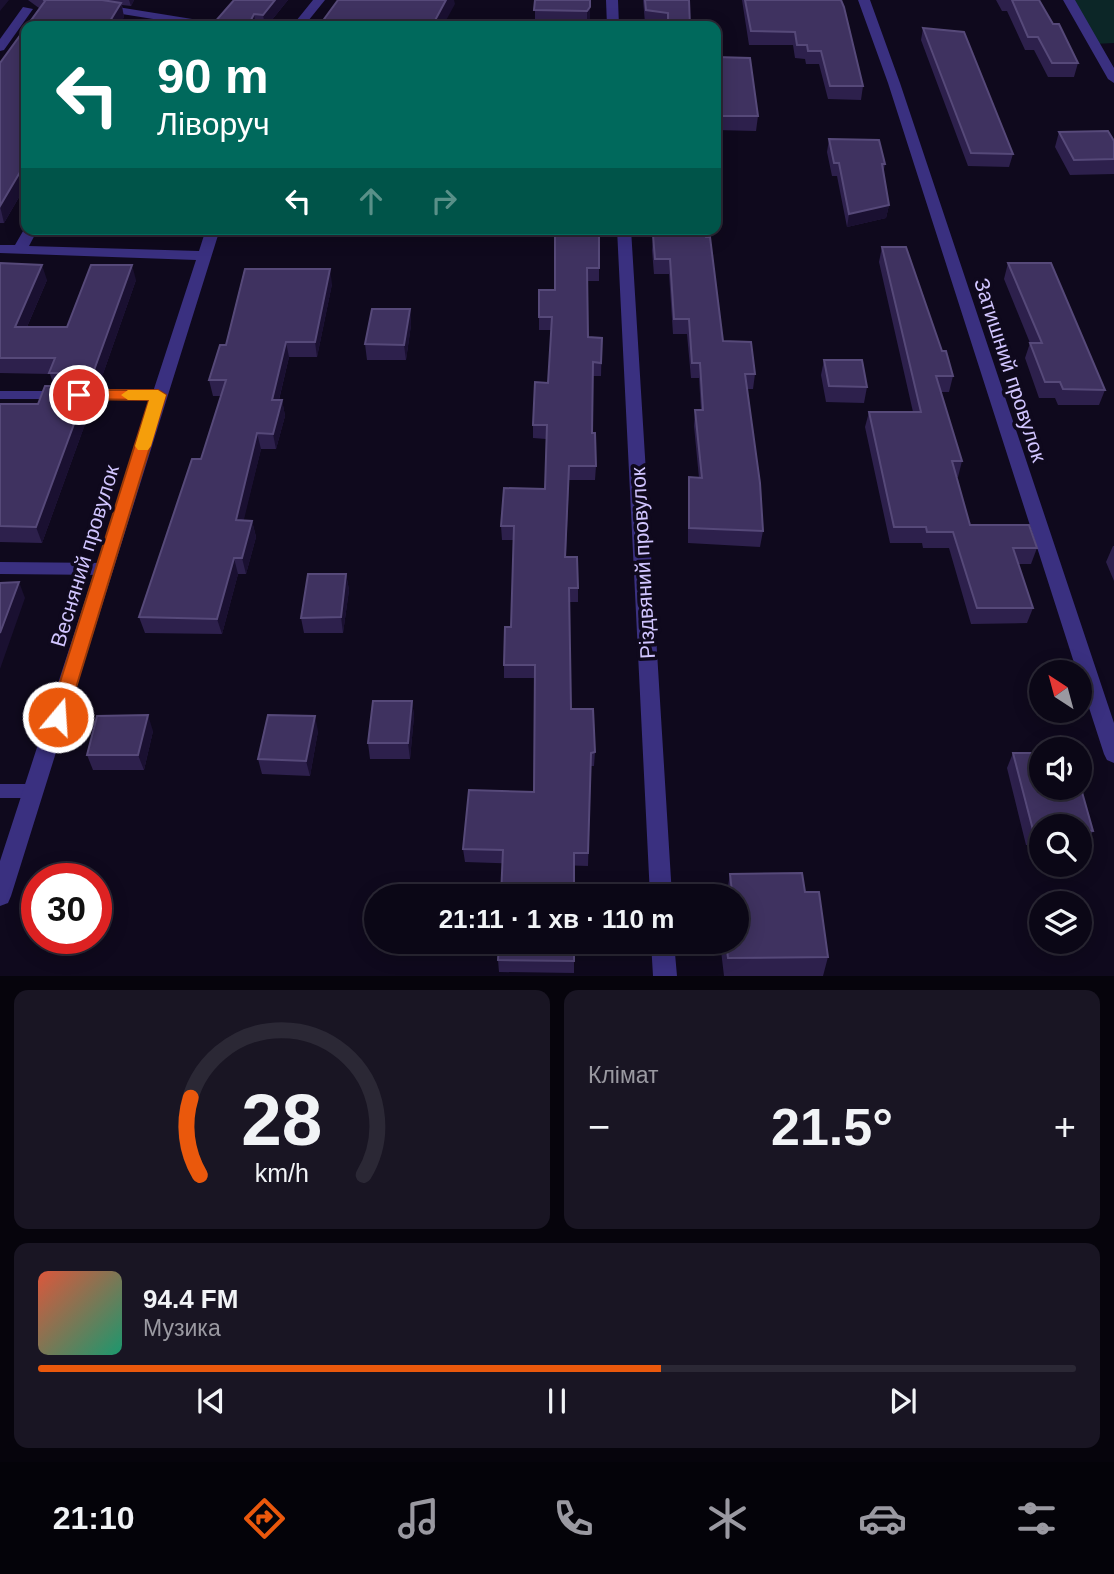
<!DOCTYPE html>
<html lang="uk">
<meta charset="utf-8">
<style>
body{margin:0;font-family:Helvetica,sans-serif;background:#191523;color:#f1f3f6;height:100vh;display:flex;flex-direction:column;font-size:26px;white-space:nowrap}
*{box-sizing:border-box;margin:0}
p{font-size:23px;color:#9a99a1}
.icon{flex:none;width:38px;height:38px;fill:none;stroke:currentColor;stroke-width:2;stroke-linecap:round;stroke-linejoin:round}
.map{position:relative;height:976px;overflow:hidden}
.details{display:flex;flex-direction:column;gap:14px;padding:14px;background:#06040c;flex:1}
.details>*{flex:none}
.guide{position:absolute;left:21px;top:21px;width:700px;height:214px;border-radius:14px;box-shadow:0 4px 18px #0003,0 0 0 2px #2b2835;background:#00695c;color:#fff;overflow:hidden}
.needle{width:46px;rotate:324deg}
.controls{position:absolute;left:1029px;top:660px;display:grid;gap:14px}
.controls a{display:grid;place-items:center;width:63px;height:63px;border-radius:50%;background:#0b0716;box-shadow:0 4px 18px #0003,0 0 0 2px #2b2835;font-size:35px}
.speed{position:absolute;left:21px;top:863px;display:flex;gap:14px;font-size:35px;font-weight:700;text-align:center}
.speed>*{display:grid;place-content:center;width:91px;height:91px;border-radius:50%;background:#0b0716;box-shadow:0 4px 18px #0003,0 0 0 2px #2b2835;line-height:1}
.speed .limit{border:10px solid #d22;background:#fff;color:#111}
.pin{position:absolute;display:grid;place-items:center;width:60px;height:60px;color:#fff;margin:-30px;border:4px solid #fff;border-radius:50%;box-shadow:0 2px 7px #0007}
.me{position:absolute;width:77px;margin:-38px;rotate:18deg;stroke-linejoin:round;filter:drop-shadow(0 0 5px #0008)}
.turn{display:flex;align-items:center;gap:24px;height:147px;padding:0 21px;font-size:32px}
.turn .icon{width:91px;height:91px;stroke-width:2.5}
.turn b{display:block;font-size:49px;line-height:60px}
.lanes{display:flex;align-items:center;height:66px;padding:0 21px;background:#0003;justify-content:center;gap:35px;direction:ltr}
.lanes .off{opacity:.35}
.big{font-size:52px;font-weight:600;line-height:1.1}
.details .card{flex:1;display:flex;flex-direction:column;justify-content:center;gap:10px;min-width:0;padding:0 24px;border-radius:14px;background:#191523}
.details .dial{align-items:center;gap:0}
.dial svg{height:182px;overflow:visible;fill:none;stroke:#2b2835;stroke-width:7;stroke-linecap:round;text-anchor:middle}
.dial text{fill:#f1f3f6;stroke:none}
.song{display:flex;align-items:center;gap:21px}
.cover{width:84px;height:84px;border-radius:10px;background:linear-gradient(135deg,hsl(10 70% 55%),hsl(160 70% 35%))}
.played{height:7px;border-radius:4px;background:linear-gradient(90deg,#ea580c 60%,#2b2835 60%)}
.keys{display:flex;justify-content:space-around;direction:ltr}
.heat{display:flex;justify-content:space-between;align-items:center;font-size:38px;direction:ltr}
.details .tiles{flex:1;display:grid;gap:14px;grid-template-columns:1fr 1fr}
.card:last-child{grid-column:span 2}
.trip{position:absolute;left:364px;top:884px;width:385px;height:70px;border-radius:35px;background:#0b0716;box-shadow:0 4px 18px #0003,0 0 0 2px #2b2835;font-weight:600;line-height:70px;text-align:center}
.dock{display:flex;height:112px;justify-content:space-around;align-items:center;background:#040309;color:#9a99a1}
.dock .icon{width:49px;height:49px}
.dock .selected{color:#ea580c}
.dock b{font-size:32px;color:#f1f3f6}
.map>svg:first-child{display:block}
.green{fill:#0c2627}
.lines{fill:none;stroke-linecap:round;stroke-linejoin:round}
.service{fill:#3a3080;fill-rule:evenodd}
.minor{fill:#3a3080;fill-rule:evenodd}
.wall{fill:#2d204c}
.shaded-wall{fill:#1a1031}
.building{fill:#3f3260;stroke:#564979;stroke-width:2}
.route{fill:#ea580c;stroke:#983908;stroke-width:2}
.slow{fill:#f59e0b}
.labels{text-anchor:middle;stroke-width:7;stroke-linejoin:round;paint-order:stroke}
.street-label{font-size:21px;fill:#d1c5ff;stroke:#0f091d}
</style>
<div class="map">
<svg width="1114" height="976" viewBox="0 0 1114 976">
<rect width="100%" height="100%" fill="#0f091d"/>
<!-- green -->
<path class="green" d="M 1069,0 L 1114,0 L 1114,43 L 1094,44 Z"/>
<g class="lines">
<!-- service -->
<path class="service" d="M 0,391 L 158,391 L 165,395 L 158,399 L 0,399 Z
M 0,562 L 106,563 L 111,565 L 113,569 L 111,573 L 106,575 L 0,574 Z
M 0,784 L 34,784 L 40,786 L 43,791 L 40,796 L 34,798 L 0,798 Z"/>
<!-- minor -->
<path class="minor" d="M 47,0 L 74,0 L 217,23 L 223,26 L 197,26 L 53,3 Z
M 313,0 L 325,0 L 304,26 L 292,26 Z
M 606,0 L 618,0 L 619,26 L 607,26 Z
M 858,0 L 870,0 L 900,83 L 1114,723 L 1114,763 L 1107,760 L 1104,754 L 1080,680 L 1080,672 L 1077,672 L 888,83 Z
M 1063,0 L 1075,0 L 1114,68 L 1114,83 L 1108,79 Z
M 23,7 L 33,9 L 4,50 L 0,51 L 0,39 Z
M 26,226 L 26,229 L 38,229 L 29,246 L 199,251 L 206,229 L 220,229 L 11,896 L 8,903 L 0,906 L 0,861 L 196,260 L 0,253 L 0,245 L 15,245 Z
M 617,229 L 631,229 L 672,896 L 650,896 Z
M 651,942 L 674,942 L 677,976 L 653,976 Z"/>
</g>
<!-- wall -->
<path class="wall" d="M 28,0 L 134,0 L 131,6 L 122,5 L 124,17 L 4,223 L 0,223 L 0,63 L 39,8 Z
M 234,0 L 288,0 L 267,26 L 156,26 L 214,23 Z
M 535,0 L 590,0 L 590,21 L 587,25 L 535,24 Z
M 643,0 L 689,0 L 667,26 L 645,23 Z
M 742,0 L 841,0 L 863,86 L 861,100 L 828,99 L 819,64 L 806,64 L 805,59 L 795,58 L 793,45 L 749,45 Z
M 996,0 L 1039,0 L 1078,63 L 1074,77 L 1048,77 L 1034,50 L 1025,50 L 1007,11 L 1002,11 Z
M 923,28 L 1013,154 L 1009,167 L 968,166 L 921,40 Z
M 716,57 L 758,116 L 756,131 L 716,130 Z
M 1059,132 L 1114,141 L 1114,174 L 1070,175 L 1055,147 Z
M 829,139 L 885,164 L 883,174 L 889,205 L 886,218 L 847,227 L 837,176 L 832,176 L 827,152 Z
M 555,229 L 599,268 L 599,281 L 587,281 L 588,337 L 602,338 L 601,376 L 593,376 L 592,433 L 596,466 L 595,480 L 569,480 L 566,557 L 578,588 L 578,602 L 569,602 L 571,709 L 595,752 L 594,766 L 591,766 L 588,866 L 465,862 L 463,849 L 534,792 L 535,678 L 504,678 L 504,665 L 511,627 L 514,540 L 502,540 L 501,526 L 545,489 L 546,439 L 533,438 L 533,425 L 548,383 L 551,330 L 539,330 L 539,290 L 555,290 Z
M 658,229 L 705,229 L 723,341 L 755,374 L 753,389 L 747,389 L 763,531 L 760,547 L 688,543 L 688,493 L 689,477 L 699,478 L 694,426 L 695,410 L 701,410 L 699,378 L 691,378 L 687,334 L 673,334 L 669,274 L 654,274 L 652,250 L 653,235 L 658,235 Z
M 882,247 L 942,351 L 953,376 L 949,392 L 941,392 L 962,461 L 958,477 L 956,477 L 970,525 L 1037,548 L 1031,564 L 1018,564 L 1033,608 L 1027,623 L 971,624 L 949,548 L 923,548 L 922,543 L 890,543 L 865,427 L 869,412 L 913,412 L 879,262 Z
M 0,263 L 47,280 L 27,327 L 67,327 L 136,280 L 98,388 L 89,388 L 93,402 L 42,543 L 0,542 L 0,404 L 38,404 L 54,386 L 50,374 L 0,373 Z
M 1008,263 L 1105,390 L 1099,405 L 1058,405 L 1055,398 L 1039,398 L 1025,358 L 1030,343 L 1004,279 Z
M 332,284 L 317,357 L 289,357 L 279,400 L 282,400 L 285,416 L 276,449 L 261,449 L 243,521 L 252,521 L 256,537 L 246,574 L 238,574 L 222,634 L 145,633 L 139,617 L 201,459 L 221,396 L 213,396 L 209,380 L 226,345 Z
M 410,309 L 411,325 L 406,360 L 367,360 L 365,344 Z
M 824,360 L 867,387 L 864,403 L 826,402 L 821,375 Z
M 1113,546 L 1114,546 L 1114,581 L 1106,562 Z
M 346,574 L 349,590 L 343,633 L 304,633 L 301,618 Z
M 412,701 L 414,716 L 410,759 L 370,759 L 368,743 Z
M 153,731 L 144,770 L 93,770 L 87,755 Z
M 318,731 L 310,776 L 262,774 L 258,759 Z
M 1013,753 L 1093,831 L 1086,845 L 1080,845 L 1080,826 L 1041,826 L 1041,845 L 1026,845 L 1007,768 Z
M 730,874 L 805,892 L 828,957 L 823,976 L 724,976 L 720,942 L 737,942 L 737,896 L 720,896 L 721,892 L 727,892 Z
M 574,942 L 574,973 L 499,972 L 498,960 Z"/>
<!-- shaded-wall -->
<path class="shaded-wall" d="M 0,0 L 9,0 L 0,11 Z
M 129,0 L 134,0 L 131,6 Z
M 275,0 L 288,0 L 267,26 L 265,26 L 263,15 Z
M 446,0 L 454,0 L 455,4 L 443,26 L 432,26 Z
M 590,0 L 590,21 L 587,25 L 587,11 Z
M 121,3 L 124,17 L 119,26 L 107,26 Z
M 254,14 L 256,26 L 248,26 Z
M 26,162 L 26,185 L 4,223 L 0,206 Z
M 889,205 L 886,218 L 847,227 L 849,214 Z
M 42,265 L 47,280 L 20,343 L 15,327 Z
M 132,265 L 136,280 L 98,388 L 93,373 Z
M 330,269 L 332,284 L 317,357 L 315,342 Z
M 410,309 L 411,325 L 406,360 L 404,345 Z
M 286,342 L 289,357 L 275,416 L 272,400 Z
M 88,386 L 93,402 L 42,543 L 36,527 Z
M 282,400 L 285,416 L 276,449 L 273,434 Z
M 257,433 L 261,449 L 240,536 L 236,520 Z
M 252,521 L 256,537 L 246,574 L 242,558 Z
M 234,558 L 238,574 L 222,634 L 217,619 Z
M 346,574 L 349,590 L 343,633 L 341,617 Z
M 19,582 L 25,598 L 0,669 L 0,633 Z
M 412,701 L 414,716 L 410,759 L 408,743 Z
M 148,715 L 153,731 L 144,770 L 138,755 Z
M 315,716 L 318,731 L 310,776 L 306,761 Z"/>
<!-- building -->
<path class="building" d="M 44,0 L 102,0 L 121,3 L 107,26 L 26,26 L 26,162 L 0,206 L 0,63 L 45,1 Z
M 234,0 L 275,0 L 263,15 L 254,14 L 248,26 L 156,26 L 159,22 L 214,23 Z
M 338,0 L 446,0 L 432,26 L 319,26 Z
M 535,0 L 590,0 L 590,7 L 587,11 L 534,10 Z
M 645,0 L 689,0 L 690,26 L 668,26 L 668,13 L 646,10 Z
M 745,0 L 841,0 L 844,7 L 863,86 L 830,86 L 821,51 L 808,51 L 807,45 L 797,45 L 795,32 L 751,31 Z
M 1012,0 L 1039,0 L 1053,24 L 1059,24 L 1078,63 L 1052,63 L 1038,37 L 1028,37 Z
M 923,28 L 964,32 L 1013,154 L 971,153 Z
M 716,57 L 750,58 L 758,116 L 716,116 Z
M 1108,131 L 1114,141 L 1114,159 L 1074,160 L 1059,132 Z
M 829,139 L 879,140 L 885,164 L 882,164 L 889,205 L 849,214 L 839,163 L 834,163 Z
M 555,229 L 599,229 L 599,268 L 587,268 L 588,337 L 602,338 L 601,363 L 593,362 L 592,433 L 595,433 L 596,466 L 569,466 L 565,557 L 577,557 L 578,588 L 569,588 L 571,709 L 593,709 L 595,752 L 591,753 L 588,853 L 574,853 L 574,896 L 501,896 L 503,850 L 463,849 L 469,790 L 534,792 L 535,665 L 504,665 L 505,627 L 511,627 L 514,526 L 501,526 L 504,488 L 545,489 L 547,425 L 533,425 L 535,382 L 548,383 L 552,317 L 539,317 L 539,290 L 555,290 Z
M 661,229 L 705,229 L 706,237 L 710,237 L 723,341 L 751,342 L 755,374 L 745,374 L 760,483 L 763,531 L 689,528 L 689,477 L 702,478 L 695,410 L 703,410 L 700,363 L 692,363 L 689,319 L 674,319 L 670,259 L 655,259 L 653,235 L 661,235 Z
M 882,247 L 906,247 L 942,351 L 946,351 L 953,376 L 936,376 L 962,461 L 952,461 L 970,525 L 1029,525 L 1037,548 L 1013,548 L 1033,608 L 977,608 L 953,532 L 927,532 L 926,527 L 894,527 L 869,412 L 921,412 Z
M 0,263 L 42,265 L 15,327 L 67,327 L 91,265 L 132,265 L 93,373 L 49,373 L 55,358 L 0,358 Z
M 1008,263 L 1051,263 L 1105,390 L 1063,389 L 1060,382 L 1045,382 L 1030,343 L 1042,343 Z
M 245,269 L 330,269 L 315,342 L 286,342 L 272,400 L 282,400 L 273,434 L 257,433 L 236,520 L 252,521 L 242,558 L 234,558 L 217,619 L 139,617 L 192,459 L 201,459 L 226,380 L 209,380 L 220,345 L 226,345 Z
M 372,309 L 410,309 L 404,345 L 365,344 Z
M 824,360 L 862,360 L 867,387 L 829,386 Z
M 45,386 L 88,386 L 36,527 L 0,526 L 0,404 L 38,404 Z
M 308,574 L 346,574 L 341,617 L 301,618 Z
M 19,582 L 0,633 L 0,583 Z
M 373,701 L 412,701 L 408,743 L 368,743 Z
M 148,715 L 138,755 L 87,755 L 97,716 Z
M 268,715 L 315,716 L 306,761 L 258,759 Z
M 1013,753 L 1041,753 L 1041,788 L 1080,788 L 1080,785 L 1093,831 L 1080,830 L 1080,826 L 1041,826 L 1041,830 L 1033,830 Z
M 802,873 L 805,892 L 819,892 L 828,957 L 728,958 L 726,942 L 737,942 L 737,896 L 722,896 L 721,892 L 732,892 L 730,874 Z
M 499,942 L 574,942 L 574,961 L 498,960 Z"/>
<!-- route -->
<path class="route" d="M 79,390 L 158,390 L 166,395 L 67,717 L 58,724 L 49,717 L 149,400 L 74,399 L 74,392 Z"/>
<!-- slow -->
<path class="slow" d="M 158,390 L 166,395 L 151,446 L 148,450 L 138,450 L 135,446 L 149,400 L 128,400 L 121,395 L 128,390 Z"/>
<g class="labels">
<!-- street labels -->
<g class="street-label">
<text transform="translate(1010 370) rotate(72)" y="7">Затишний провулок</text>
<text transform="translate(85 556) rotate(-73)" y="7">Весняний провулок</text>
<text transform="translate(643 563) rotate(-93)" y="7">Різдвяний провулок</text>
</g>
</g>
</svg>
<div class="controls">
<a><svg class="needle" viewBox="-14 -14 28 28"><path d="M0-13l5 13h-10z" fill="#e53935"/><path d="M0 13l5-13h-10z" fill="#9a99a1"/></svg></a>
<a><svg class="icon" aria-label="sound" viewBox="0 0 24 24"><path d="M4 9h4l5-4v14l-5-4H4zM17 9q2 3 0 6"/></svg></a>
<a><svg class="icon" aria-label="search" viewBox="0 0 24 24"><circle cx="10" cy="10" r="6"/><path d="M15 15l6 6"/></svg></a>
<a><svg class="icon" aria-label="layers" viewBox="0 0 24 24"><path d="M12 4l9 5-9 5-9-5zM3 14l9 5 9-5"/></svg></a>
</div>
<div class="speed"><div class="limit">30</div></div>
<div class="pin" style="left:79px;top:395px;background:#d93025"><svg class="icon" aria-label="arrive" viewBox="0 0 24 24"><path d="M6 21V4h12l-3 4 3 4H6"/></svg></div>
<svg class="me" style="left:58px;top:717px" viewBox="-20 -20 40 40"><circle r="17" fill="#ea580c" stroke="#fff" stroke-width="3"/><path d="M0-11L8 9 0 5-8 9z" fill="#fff"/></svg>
<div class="trip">21:11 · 1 хв · 110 m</div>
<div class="guide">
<div class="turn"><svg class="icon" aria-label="left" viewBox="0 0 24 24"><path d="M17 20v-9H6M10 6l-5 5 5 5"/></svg><div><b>90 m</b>Ліворуч</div></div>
<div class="lanes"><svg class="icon" aria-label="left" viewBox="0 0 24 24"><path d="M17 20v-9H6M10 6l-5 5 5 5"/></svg><svg class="icon off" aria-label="ahead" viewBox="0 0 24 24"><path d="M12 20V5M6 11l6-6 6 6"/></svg><svg class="icon off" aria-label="right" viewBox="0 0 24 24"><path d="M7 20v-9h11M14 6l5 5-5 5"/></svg></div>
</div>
</div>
<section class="details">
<div class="tiles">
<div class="card dial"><svg viewBox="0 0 100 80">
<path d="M14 69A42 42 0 1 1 86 69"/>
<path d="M14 69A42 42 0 0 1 10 35" stroke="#ea580c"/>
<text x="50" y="56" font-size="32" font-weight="700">28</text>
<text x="50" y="72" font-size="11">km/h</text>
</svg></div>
<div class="card"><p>Клімат</p>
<div class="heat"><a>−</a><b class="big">21.5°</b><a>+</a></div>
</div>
<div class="card">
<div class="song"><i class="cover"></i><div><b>94.4 FM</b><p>Музика</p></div></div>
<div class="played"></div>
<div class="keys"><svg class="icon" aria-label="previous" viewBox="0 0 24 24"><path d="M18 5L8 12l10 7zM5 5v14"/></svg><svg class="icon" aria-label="pause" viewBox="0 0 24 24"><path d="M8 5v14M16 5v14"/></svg><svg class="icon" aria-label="next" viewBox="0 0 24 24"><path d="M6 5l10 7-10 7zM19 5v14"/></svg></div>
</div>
</div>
</section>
<nav class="dock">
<b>21:10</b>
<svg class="icon selected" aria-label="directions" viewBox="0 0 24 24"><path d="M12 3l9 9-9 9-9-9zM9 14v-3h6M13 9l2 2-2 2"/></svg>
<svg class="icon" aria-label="music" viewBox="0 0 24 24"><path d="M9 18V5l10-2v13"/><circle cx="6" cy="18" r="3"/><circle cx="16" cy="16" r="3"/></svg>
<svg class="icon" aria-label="phone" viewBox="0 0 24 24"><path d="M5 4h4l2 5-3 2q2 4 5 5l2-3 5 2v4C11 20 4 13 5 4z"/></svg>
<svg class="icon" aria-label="climate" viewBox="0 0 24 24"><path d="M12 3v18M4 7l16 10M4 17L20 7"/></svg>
<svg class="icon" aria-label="car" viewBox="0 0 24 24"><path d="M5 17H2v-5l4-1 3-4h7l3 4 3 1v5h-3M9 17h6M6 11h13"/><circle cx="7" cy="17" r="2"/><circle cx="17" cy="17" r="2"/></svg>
<svg class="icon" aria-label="filters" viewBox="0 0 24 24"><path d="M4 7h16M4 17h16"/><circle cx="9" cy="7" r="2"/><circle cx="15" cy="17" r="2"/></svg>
</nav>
